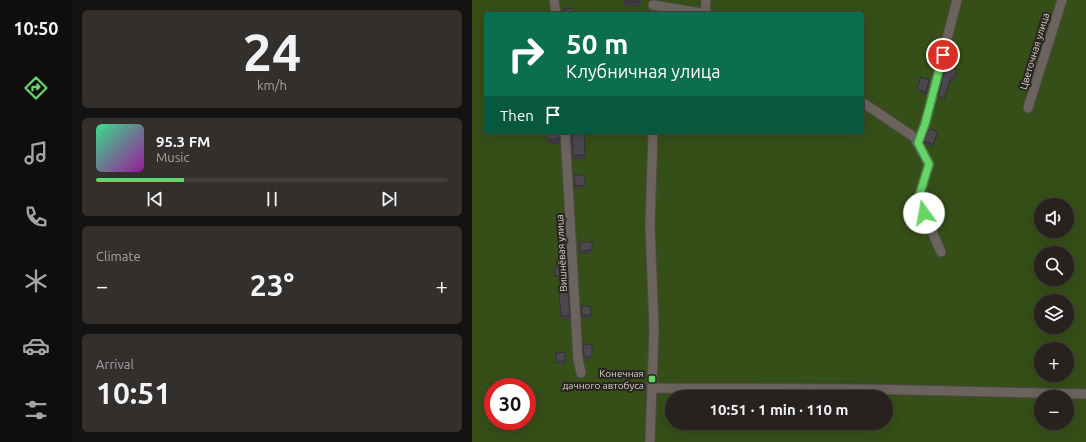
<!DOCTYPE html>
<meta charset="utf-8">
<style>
body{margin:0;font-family:Ubuntu,sans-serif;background:#332f2c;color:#f1f3f6;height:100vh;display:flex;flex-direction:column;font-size:15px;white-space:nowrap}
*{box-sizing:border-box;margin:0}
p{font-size:13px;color:#a4a4a4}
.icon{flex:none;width:22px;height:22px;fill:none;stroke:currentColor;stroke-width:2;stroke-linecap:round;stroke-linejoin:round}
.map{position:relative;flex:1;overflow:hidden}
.panel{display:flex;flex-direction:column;gap:10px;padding:10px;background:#151311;width:400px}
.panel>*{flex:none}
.hud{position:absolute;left:12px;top:12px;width:380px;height:122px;border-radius:4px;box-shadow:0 4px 16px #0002,0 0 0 1px #433f3d;background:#0b6e4f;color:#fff;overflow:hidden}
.tools{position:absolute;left:562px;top:198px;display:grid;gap:8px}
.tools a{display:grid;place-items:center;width:40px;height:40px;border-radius:50%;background:#27221f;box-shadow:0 4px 16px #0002,0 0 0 1px #433f3d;font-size:20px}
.speed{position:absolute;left:12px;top:378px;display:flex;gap:8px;font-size:20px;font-weight:700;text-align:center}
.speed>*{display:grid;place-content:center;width:52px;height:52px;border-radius:50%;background:#27221f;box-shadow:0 4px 16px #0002,0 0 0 1px #433f3d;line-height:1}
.speed .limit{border:6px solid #d22;background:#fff;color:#111}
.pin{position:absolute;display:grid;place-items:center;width:34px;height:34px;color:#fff;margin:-17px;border:2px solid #fff;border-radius:50%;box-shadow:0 1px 4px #0007}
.me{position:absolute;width:44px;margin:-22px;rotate:347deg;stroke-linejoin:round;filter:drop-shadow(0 0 3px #0008)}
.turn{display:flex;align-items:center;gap:14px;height:84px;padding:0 16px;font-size:18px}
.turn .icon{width:52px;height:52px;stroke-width:2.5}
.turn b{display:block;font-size:28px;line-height:34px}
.then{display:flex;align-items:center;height:38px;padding:0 16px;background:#0003;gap:8px;font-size:15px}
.big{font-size:30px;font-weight:600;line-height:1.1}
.panel .widget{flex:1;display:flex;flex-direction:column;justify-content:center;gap:6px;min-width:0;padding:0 14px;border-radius:6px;background:#332f2c}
.panel .dial{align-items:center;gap:0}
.dial b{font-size:52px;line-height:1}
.song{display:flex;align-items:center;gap:12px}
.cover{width:48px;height:48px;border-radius:6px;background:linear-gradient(135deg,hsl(150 70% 55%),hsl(300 70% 35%))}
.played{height:4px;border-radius:2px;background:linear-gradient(90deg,#66d466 25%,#433f3d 25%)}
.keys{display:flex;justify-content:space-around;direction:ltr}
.heat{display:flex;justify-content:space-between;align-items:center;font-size:22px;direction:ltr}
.trip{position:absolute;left:193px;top:390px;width:228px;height:40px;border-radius:20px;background:#27221f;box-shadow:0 4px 16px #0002,0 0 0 1px #433f3d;font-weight:600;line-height:40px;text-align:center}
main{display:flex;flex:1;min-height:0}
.tabs{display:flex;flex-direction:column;width:72px;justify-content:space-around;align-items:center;background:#100e0c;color:#a4a4a4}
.tabs .icon{width:28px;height:28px}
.tabs .selected{color:#66d466}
.tabs b{font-size:18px;color:#f1f3f6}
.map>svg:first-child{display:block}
.green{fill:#364e18;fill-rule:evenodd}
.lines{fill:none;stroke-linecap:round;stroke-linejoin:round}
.minor-casing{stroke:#504a46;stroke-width:11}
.minor{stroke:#6b635e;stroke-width:9}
.wall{fill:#413c42}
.shaded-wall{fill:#353136}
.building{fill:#4c464d;stroke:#353136}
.route-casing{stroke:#428a42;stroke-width:10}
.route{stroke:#66d466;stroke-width:7}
.poi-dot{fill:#66d466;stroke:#2a241f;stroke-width:1.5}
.labels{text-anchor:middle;stroke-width:4;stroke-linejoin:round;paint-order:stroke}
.street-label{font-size:10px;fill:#d5d1ce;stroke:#2a241f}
.poi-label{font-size:10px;fill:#d5d1ce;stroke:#2a241f;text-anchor:end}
</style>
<main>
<nav class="tabs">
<b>10:50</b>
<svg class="icon selected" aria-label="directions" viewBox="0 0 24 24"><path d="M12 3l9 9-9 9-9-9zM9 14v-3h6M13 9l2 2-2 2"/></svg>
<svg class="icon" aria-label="music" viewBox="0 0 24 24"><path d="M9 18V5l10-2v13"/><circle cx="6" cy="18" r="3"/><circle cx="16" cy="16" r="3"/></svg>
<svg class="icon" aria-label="phone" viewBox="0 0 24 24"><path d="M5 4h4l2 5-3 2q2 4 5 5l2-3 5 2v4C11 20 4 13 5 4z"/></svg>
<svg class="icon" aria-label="climate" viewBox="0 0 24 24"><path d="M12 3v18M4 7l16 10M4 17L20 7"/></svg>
<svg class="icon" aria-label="car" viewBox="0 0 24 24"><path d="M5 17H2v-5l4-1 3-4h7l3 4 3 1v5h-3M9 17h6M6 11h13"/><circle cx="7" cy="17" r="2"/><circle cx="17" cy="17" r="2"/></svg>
<svg class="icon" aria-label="filters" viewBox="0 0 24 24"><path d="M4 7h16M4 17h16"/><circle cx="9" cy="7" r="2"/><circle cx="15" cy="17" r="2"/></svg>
</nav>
<section class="panel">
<div class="widget dial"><b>24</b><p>km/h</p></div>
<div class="widget">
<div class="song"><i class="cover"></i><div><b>95.3 FM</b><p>Music</p></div></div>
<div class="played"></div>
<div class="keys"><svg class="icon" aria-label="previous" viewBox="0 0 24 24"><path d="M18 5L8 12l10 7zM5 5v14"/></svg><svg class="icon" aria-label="pause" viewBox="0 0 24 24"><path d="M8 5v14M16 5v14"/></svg><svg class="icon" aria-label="next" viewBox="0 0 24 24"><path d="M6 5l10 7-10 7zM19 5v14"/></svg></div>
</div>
<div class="widget"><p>Climate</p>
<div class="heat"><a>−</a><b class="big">23°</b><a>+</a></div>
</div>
<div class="widget"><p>Arrival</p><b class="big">10:51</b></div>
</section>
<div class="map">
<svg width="614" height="442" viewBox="0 0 614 442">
<rect width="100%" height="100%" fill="#342e29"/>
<!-- green -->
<path class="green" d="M 0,0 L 614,0 L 614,442 L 0,442 ZM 14,14 L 390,14 L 390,132 L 14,132 ZM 569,205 L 595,205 L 595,231 L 569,231 ZM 569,253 L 595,253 L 595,279 L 569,279 ZM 569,301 L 595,301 L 595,327 L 569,327 ZM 569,349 L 595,349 L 595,375 L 569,375 ZM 21,387 L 55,387 L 55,421 L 21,421 ZM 200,397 L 414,397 L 414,423 L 200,423 ZM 569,397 L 595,397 L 595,423 L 569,423 Z"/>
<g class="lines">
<!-- minor casing -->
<g class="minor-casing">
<path id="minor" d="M 82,0 L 84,14
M 181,5 L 235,14
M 233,13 L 234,0
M 390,102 L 442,137 L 457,164 L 446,200 L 469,252
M 556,108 L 590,0
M 93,132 L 106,359 L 109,373
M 446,143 L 453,124 L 485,0
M 180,388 L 392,389 L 614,394
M 178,442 L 182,330 L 178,225 L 181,132"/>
</g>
<!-- minor -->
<use href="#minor" class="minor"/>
</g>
<!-- wall -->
<path class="wall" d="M 152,0 L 169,0 L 168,7 L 152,6 Z
M 474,66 L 485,72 L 482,81 L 479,80 L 472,100 L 466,98 L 466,96 Z
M 457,83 L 454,95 L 445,91 L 445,89 Z
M 75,132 L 88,139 L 88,144 L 75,144 Z
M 100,132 L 113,155 L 113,159 L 101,160 Z
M 466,134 L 461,147 L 452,143 L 452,141 Z
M 102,175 L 113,175 L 113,188 L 103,189 Z
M 108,242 L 120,242 L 120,253 L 108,254 Z
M 83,267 L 95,267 L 95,278 L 83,278 Z
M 87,293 L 96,293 L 98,319 L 89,319 Z
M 109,306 L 119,315 L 119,318 L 110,318 Z
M 120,344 L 120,359 L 112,359 L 111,345 Z
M 84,353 L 93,361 L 93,364 L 85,364 Z"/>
<!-- shaded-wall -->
<path class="shaded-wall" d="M 479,77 L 479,80 L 472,100 L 472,98 Z
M 466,131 L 466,134 L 461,147 L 461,144 Z"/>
<!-- building -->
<path class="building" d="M 152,0 L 168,0 L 168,2 L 152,1 Z
M 101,8 L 102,14 L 92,14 L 92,9 Z
M 474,66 L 485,70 L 482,78 L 479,77 L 472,98 L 466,96 Z
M 449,77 L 457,80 L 454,92 L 445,89 Z
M 457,129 L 466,131 L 461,144 L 452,141 Z
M 75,132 L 87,132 L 88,139 L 75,139 Z
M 100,132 L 112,132 L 113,155 L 101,155 Z
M 102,175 L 113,175 L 113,185 L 103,186 Z
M 108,242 L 120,242 L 120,250 L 108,251 Z
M 83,267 L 95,267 L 95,276 L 83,276 Z
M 87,293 L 96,293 L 98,316 L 89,316 Z
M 109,306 L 119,306 L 119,315 L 110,315 Z
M 120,344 L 120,356 L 112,357 L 111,345 Z
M 93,352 L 93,361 L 85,362 L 84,353 Z
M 331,392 L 340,392 L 340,397 L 331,397 Z"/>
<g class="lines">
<!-- route casing -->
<g class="route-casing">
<path id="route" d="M 452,213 L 446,200 L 457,164 L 446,143 L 453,124 L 471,55"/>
</g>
<!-- route -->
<use href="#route" class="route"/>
</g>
<!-- markers -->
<rect class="poi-dot" x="176" y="375" width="8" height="8" rx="2"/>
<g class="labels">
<!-- street labels -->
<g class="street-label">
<text transform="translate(562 51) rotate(-73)" y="4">Цветочная улица</text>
<text transform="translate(89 253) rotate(-93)" y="4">Вишнёвая улица</text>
</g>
<!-- poi labels -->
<g class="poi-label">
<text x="172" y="377">Конечная<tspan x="172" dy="12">дачного автобуса</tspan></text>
</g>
</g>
</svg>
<div class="tools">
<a><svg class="icon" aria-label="sound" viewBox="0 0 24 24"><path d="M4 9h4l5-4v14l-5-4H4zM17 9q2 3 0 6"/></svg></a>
<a><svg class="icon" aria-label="search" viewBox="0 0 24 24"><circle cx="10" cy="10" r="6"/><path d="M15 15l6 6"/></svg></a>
<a><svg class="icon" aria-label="layers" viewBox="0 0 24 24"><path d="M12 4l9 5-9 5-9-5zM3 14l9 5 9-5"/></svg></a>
<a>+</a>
<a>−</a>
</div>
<div class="speed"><div class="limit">30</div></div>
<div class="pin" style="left:471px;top:55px;background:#d93025"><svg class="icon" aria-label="arrive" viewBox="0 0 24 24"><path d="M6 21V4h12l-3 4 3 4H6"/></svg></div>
<svg class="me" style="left:452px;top:213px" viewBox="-20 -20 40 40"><circle r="19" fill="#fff"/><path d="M0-13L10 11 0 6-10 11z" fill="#66d466"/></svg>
<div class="trip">10:51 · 1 min · 110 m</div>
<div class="hud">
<div class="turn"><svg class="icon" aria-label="right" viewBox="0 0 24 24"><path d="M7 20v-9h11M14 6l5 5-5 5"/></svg><div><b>50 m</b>Клубничная улица</div></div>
<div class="then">Then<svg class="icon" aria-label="arrive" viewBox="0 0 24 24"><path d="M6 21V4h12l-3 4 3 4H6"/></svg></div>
</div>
</div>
</main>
